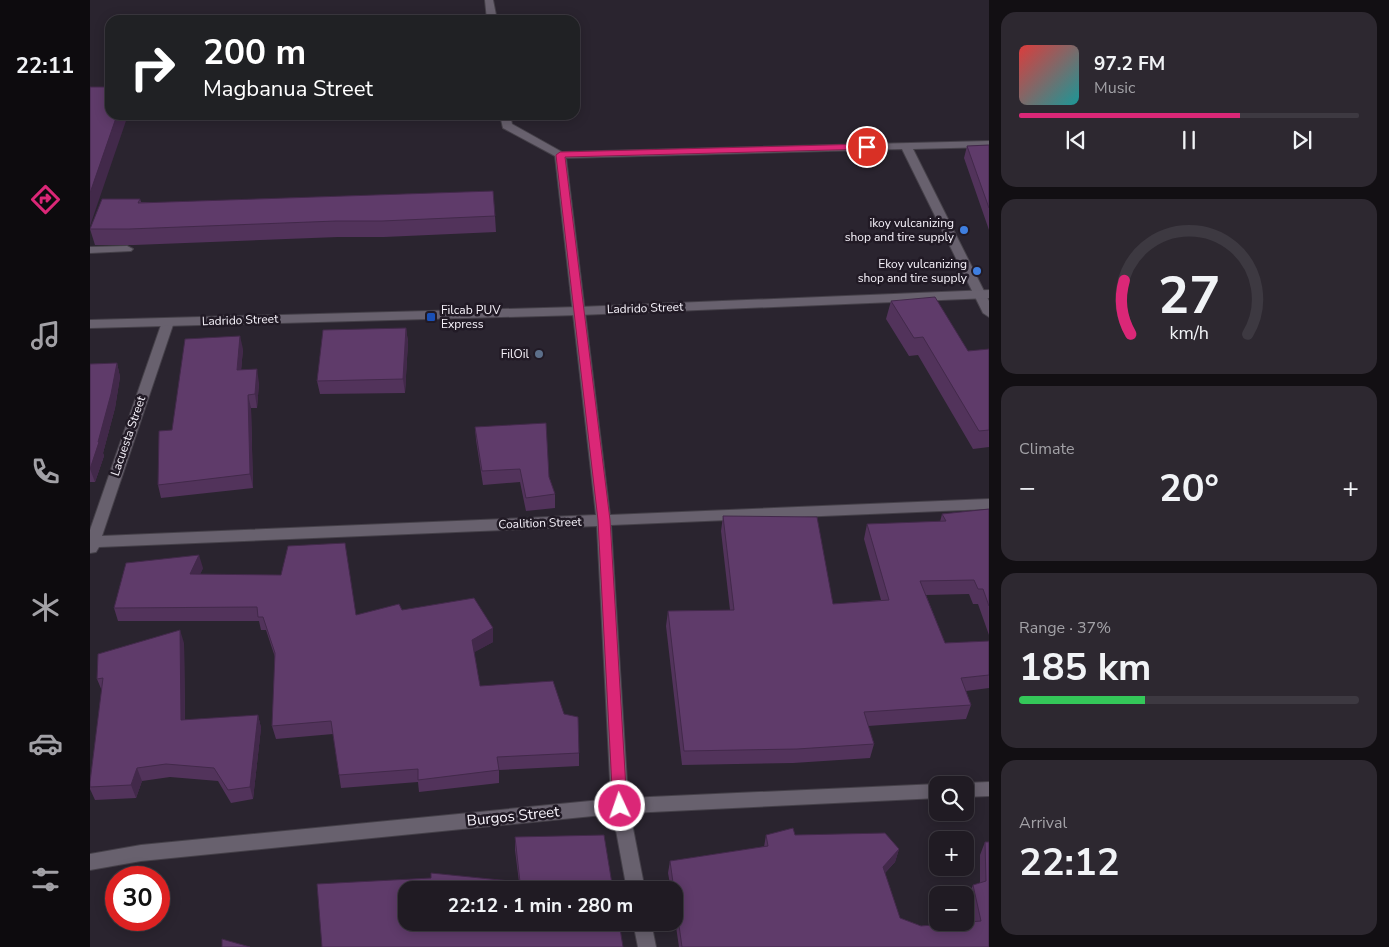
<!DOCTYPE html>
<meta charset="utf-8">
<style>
body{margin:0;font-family:"Nunito Sans",sans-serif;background:#2d2830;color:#f1f3f6;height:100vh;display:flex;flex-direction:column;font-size:19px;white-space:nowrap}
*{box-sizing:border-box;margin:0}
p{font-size:16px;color:#a2a1a6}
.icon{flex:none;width:28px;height:28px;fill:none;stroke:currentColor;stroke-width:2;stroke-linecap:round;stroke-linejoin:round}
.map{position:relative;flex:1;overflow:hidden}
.panel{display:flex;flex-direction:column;gap:12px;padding:12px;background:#120f13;width:400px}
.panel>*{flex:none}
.guide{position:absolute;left:15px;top:15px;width:475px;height:105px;border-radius:15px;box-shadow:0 2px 12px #0003,0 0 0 1px #3d3941;background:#202124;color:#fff;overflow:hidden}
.fabs{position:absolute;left:839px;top:776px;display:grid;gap:10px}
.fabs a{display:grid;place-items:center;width:45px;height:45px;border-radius:10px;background:#201b23;box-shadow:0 2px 12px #0003,0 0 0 1px #3d3941;font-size:25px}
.speed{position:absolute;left:15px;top:866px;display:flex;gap:10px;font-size:25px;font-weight:700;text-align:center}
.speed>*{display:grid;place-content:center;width:65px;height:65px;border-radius:50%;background:#201b23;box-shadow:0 2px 12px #0003,0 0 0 1px #3d3941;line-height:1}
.speed .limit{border:8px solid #d22;background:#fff;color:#111}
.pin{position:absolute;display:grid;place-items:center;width:42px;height:42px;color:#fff;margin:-21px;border:2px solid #fff;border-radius:50%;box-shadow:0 1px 5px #0007}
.me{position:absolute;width:55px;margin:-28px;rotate:357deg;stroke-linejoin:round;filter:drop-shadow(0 0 4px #0008)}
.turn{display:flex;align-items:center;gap:18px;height:105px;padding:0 15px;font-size:22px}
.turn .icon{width:65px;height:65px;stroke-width:2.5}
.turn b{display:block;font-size:35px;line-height:42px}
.big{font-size:38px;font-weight:700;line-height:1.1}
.panel .card{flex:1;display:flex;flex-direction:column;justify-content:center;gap:8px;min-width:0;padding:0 18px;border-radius:15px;background:#2d2830}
.panel .dial{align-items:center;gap:0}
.dial svg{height:130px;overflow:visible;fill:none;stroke:#3d3941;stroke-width:7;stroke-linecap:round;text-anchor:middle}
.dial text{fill:#f1f3f6;stroke:none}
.song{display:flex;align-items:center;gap:15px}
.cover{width:60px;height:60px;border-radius:8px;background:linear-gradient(135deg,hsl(0 70% 55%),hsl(180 70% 35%))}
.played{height:5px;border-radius:2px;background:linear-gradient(90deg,#db2777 65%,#3d3941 65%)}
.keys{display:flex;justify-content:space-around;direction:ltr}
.heat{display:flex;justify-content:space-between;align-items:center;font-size:28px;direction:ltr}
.charge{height:8px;border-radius:4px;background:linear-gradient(90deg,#34c759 37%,#3d3941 0)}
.trip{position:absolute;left:308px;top:881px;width:285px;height:50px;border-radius:15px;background:#201b23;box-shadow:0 2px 12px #0003,0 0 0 1px #3d3941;font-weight:700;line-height:50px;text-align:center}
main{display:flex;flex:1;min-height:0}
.menu{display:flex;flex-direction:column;width:90px;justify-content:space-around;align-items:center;background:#0d0b0e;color:#a2a1a6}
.menu .icon{width:35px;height:35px}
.menu .on{color:#db2777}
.menu b{font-size:22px;color:#f1f3f6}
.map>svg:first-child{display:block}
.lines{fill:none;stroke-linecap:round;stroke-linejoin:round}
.service-casing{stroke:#454049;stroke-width:2}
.minor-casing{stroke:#454049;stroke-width:2}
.secondary-casing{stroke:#454049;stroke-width:2}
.service{fill:#68616e;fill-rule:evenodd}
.minor{fill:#68616e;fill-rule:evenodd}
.secondary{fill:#68616e;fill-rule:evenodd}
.wall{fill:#52335b}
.shaded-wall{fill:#42294a}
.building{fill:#5f3b6a;stroke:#42294a}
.route{fill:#db2777;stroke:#8e194d}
.shop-dot{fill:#3f7fe0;stroke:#211a25;stroke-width:2}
.transit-dot{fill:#1a4fb4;stroke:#211a25;stroke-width:2}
.service-dot{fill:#5c6f8a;stroke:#211a25;stroke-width:2}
.labels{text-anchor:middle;stroke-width:5;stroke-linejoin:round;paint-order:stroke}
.poi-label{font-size:12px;fill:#f7f3fb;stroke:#211a25;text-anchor:end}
.street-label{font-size:12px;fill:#f7f3fb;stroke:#211a25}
.near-street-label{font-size:15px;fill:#f7f3fb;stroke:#211a25}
</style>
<main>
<nav class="menu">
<b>22:11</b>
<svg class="icon on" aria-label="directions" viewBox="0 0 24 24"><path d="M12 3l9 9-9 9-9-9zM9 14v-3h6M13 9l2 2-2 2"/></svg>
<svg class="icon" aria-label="music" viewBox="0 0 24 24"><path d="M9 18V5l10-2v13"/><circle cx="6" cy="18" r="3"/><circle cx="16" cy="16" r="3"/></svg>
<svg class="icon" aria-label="phone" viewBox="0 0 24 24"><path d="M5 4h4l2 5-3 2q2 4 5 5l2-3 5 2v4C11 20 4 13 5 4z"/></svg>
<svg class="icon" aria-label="climate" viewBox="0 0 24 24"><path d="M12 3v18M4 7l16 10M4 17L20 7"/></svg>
<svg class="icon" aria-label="car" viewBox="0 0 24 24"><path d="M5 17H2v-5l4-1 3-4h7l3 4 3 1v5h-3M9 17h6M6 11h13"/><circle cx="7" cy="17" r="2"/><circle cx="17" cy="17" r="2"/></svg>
<svg class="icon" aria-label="filters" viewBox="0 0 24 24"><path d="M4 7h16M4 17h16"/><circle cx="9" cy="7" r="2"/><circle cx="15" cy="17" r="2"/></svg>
</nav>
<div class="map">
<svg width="899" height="947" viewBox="0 0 899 947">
<rect width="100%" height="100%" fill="#2a242f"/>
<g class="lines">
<!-- service casing -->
<g class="service-casing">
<path id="service" d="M 37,246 L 43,249 L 41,251 L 0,253 L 0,247 Z"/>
</g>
<!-- minor casing -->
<g class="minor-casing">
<path id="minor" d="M 395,0 L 403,0 L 407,20 L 397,20 Z
M 410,115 L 420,115 L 422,124 L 472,152 L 899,141 L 899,147 L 823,149 L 899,301 L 899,317 L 893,313 L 812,149 L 476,158 L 520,515 L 899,499 L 899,509 L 521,525 L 538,798 L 848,784 L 852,785 L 848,785 L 848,798 L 540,813 L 555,890 L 537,890 L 523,814 L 51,861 L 0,870 L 0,854 L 51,845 L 521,799 L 507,526 L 9,547 L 6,552 L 0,553 L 0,530 L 72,322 L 78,318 L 84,322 L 12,536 L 506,515 L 465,156 L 413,128 Z
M 899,782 L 899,796 L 875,797 L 875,785 L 869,785 L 875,783 Z
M 543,922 L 561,922 L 566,947 L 548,947 Z"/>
</g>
<!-- secondary casing -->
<g class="secondary-casing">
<path id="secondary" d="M 899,290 L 899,298 L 489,315 L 0,328 L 0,320 L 489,307 Z"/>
</g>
<!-- service -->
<use href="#service" class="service"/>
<!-- minor -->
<use href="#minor" class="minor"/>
<!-- secondary -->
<use href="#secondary" class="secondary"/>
</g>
<!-- wall -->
<path class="wall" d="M 899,145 L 899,230 L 874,158 L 877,146 Z
M 50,199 L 51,202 L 405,216 L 406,232 L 294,237 L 248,237 L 44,245 L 5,245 L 0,229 Z
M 801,301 L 878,351 L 899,349 L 899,447 L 883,449 L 828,355 L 819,356 L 796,319 Z
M 316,328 L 318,342 L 315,393 L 230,394 L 227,381 Z
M 153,349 L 151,370 L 169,383 L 167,408 L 161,408 L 163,488 L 71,498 L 68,485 L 82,430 Z
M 27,363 L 30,377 L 25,408 L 13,453 L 14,456 L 5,482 L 0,482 L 0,364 Z
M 385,427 L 459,477 L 465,494 L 465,508 L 436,511 L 430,482 L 393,485 L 386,440 Z
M 899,509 L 899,635 L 888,604 L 883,604 L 879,594 L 836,595 L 855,643 L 899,641 L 899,688 L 876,691 L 881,705 L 876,719 L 778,726 L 784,744 L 780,758 L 703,763 L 592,765 L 576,626 L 578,611 L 640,610 L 631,531 L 633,516 L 743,604 L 791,600 L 774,539 L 777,524 L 850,522 L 852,514 Z
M 113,568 L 110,574 L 266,615 L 312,610 L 403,642 L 384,652 L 390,686 L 474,714 L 489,753 L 489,766 L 409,770 L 409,783 L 329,792 L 328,782 L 251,788 L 243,734 L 186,739 L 182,726 L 185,657 L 176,630 L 171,630 L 169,621 L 28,621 L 24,608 Z
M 94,643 L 95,720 L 168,715 L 171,728 L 163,799 L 141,803 L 128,781 L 80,777 L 52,781 L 46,798 L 5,800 L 0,789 L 0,782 L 12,691 L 7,679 Z
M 676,835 L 705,835 L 809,849 L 805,862 L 795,873 L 810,918 L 831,926 L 883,922 L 878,897 L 883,885 L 890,883 L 890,855 L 895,842 L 899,947 L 589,947 L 584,913 L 584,890 L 581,890 L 578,873 L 580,861 L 674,847 Z
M 425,837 L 523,890 L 429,882 L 425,850 Z"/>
<!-- shaded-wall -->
<path class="shaded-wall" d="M 27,115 L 38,115 L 0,226 L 0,193 Z
M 316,328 L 318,342 L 315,393 L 313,379 Z
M 150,336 L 153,349 L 150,384 L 147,370 Z
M 27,363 L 30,377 L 25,408 L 13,453 L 14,456 L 5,482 L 0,469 L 8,442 Z
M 167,369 L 169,383 L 167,408 L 165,394 Z
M 158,395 L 161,408 L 163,488 L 160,474 Z
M 109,555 L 113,568 L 104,588 L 100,574 Z
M 403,628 L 403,642 L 383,653 L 382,640 Z
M 90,630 L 94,643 L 95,733 L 91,720 Z
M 168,715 L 171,728 L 163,799 L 160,787 Z
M 47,768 L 52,781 L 46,798 L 41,785 Z
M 809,849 L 805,862 L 788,880 L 793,867 Z"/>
<!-- building -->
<path class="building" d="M 0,87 L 20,87 L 20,115 L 27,115 L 0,193 Z
M 899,145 L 899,208 L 877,146 Z
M 403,191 L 405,216 L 292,221 L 246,221 L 39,229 L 0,229 L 12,199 L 50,199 L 48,203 Z
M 845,297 L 878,351 L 899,349 L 899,430 L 889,431 L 833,337 L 824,338 L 801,301 Z
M 316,328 L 313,379 L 227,381 L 233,330 Z
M 150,336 L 147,370 L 167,369 L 165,394 L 158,395 L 160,474 L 68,485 L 69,431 L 82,430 L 95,339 Z
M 27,363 L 21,394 L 8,442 L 9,442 L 0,469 L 0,364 Z
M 456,423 L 459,477 L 465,494 L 436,498 L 430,469 L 392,471 L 385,427 Z
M 899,509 L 899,606 L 893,589 L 888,589 L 884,580 L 830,581 L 855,643 L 899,641 L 899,675 L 871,678 L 881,705 L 774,712 L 784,744 L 707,749 L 594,751 L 578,611 L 644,610 L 633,516 L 727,517 L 743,604 L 799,600 L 777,524 L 856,521 L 852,514 Z
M 255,543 L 266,615 L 309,604 L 312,610 L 384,598 L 403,628 L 382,640 L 390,686 L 463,681 L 474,714 L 488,717 L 489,753 L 407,757 L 409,770 L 328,780 L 328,769 L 249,775 L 241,721 L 182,726 L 185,653 L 173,617 L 168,617 L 167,607 L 24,608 L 36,563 L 109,555 L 100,574 L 191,575 L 198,546 Z
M 90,630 L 91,720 L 168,715 L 160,787 L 138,790 L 124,768 L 76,764 L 47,768 L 41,785 L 0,787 L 0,782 L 13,678 L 7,679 L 8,654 Z
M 703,828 L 705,835 L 795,833 L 809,849 L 793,867 L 810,918 L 831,926 L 891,921 L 883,885 L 896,881 L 895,842 L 899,842 L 899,947 L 592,947 L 580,861 L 678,846 L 676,835 Z
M 514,835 L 523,890 L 316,890 L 316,922 L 529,922 L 533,947 L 232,947 L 227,884 L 341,878 L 341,873 L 430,882 L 425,837 Z
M 132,939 L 160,947 L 132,947 Z"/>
<!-- route -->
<path class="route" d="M 777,144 L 782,147 L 780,149 L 475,157 L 520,520 L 537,806 L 535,810 L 530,812 L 525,810 L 523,806 L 508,520 L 466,155 L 470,152 Z"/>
<!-- markers -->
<g class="shop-dot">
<circle cx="874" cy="230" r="5"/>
<circle cx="887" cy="271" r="5"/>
</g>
<rect class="transit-dot" x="336" y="312" width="10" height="10" rx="2.5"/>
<circle class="service-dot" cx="449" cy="354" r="5"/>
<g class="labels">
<!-- poi labels -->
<g class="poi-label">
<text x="864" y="227">ikoy vulcanizing<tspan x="864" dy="14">shop and tire supply</tspan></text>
<text x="877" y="268">Ekoy vulcanizing<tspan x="877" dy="14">shop and tire supply</tspan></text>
<text x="351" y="314" text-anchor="start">Filcab PUV<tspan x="351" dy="14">Express</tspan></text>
<text x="439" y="358">FilOil</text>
</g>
<!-- street labels -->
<g class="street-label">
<text transform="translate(555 308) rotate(-2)" y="4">Ladrido Street</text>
<text transform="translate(150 320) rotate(-2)" y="4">Ladrido Street</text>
<text transform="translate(38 436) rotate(-71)" y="4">Lacuesta Street</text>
<text transform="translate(450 523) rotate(-2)" y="4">Coalition Street</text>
</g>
<!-- near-street labels -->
<g class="near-street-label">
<text transform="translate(423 816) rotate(-6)" y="5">Burgos Street</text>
</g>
</g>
</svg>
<div class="fabs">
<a><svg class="icon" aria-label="search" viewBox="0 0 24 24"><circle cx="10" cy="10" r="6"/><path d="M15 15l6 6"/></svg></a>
<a>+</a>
<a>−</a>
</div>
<div class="speed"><div class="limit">30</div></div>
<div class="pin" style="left:777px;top:147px;background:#d93025"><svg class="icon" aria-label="arrive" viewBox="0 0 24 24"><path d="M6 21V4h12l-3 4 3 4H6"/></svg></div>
<svg class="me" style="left:530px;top:806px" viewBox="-20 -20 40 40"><circle r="17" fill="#db2777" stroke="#fff" stroke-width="3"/><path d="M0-11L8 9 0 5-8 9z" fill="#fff"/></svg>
<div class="trip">22:12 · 1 min · 280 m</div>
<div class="guide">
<div class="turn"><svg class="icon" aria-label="right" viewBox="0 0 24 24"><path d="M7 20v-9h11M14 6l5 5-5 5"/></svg><div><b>200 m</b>Magbanua Street</div></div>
</div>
</div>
<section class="panel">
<div class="card">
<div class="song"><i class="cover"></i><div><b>97.2 FM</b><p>Music</p></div></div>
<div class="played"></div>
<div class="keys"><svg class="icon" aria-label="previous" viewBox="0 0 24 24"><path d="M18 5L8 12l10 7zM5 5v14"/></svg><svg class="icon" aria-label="pause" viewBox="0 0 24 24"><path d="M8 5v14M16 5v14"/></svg><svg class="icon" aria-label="next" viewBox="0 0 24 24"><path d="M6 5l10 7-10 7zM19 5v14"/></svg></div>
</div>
<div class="card dial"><svg viewBox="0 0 100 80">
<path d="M14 69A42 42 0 1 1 86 69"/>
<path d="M14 69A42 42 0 0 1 10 36" stroke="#db2777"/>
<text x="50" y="56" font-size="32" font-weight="700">27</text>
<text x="50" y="72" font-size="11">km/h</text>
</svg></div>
<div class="card"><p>Climate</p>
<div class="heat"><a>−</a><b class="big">20°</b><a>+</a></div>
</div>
<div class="card"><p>Range · 37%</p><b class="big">185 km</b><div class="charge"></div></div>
<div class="card"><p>Arrival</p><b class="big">22:12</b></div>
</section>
</main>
